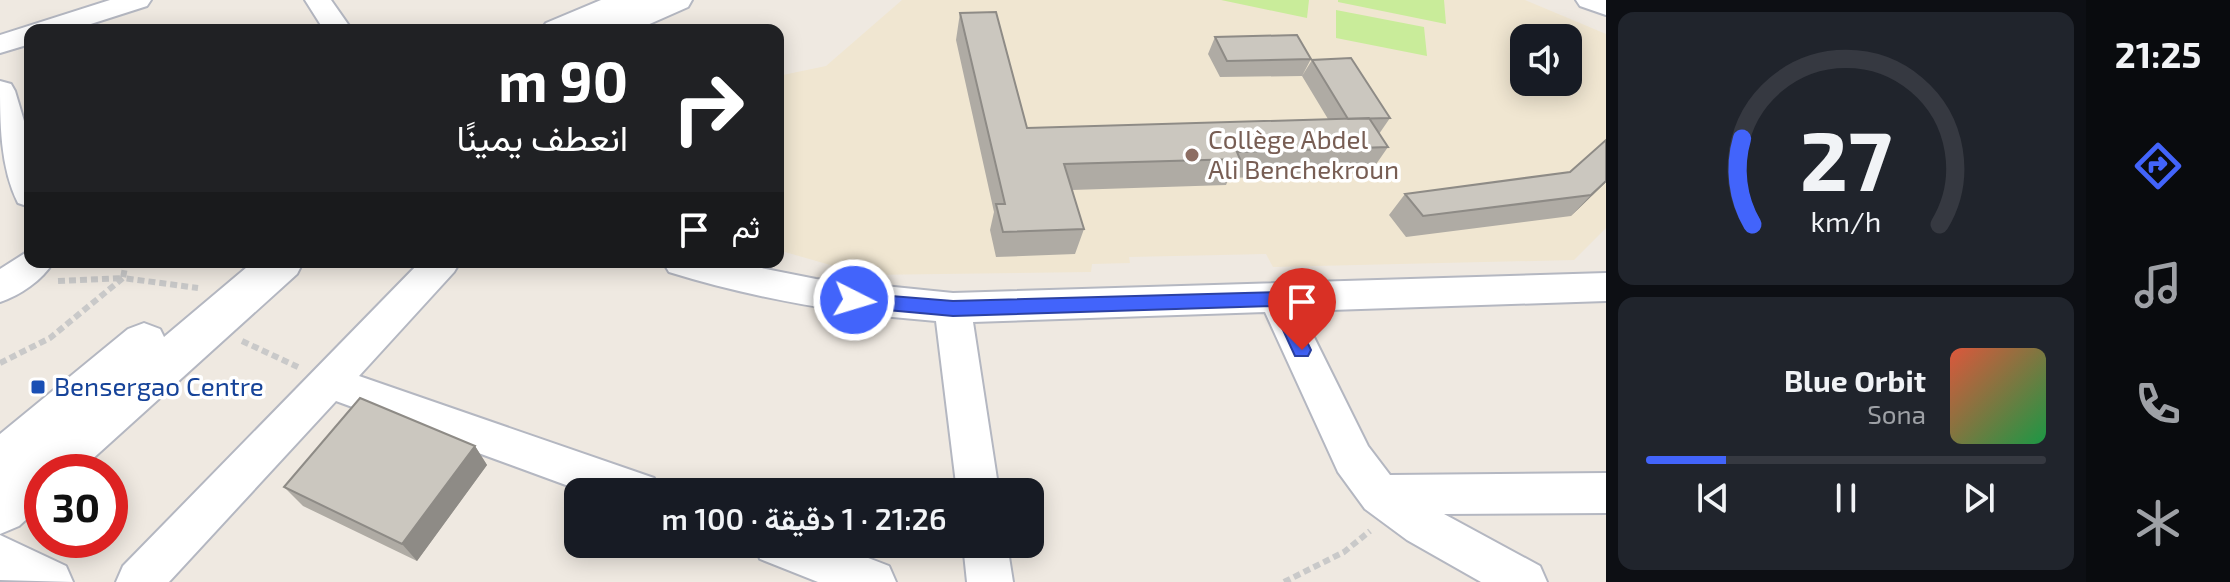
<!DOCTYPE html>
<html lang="ar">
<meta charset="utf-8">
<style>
body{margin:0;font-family:"Exo 2",Vazirmatn,sans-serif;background:#20242c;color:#f1f3f6;direction:rtl;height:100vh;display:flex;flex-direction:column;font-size:30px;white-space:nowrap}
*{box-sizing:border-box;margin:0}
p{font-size:26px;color:#9ea1a6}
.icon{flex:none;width:44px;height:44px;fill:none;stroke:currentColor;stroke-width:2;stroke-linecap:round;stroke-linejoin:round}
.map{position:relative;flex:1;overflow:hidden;direction:ltr}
.panel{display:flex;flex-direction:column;gap:12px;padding:12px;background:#0d0f14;width:480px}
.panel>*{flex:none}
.top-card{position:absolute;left:24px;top:24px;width:760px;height:244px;border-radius:16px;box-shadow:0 4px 20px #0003;direction:rtl;background:#202124;color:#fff;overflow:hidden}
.tools{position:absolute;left:1510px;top:24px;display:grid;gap:16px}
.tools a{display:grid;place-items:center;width:72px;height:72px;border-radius:16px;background:#171b24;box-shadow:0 4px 20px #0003;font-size:40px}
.speed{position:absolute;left:24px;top:454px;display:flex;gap:16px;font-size:40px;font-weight:700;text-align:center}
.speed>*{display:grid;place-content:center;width:104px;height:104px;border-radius:50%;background:#171b24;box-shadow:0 4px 20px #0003;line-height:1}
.speed .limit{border:12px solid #d22;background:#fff;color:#111}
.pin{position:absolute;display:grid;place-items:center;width:68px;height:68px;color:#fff;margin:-82px -34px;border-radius:50% 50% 50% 0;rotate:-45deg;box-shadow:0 0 8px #0007}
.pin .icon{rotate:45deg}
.me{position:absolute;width:88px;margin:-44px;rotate:95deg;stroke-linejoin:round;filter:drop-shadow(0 0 6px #0008)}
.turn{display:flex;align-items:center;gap:28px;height:168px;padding:0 24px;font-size:36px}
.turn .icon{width:104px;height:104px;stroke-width:2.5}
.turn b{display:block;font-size:56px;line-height:68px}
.then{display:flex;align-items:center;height:76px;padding:0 24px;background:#0003;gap:16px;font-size:30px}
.panel .widget{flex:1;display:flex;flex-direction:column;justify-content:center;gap:12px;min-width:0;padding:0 28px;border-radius:16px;background:#20242c}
.panel .dial{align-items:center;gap:0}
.dial svg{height:208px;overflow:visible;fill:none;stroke:#363941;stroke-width:7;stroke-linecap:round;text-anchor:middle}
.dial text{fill:#f1f3f6;stroke:none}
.song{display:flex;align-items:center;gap:24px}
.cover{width:96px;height:96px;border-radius:12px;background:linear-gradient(135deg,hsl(10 70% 55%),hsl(140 70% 35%))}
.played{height:8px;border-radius:4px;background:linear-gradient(90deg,#4264fb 20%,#363941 20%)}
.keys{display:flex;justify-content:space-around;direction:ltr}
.trip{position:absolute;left:564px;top:478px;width:480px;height:80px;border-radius:16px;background:#171b24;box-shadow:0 4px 20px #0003;font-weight:600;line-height:80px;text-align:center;direction:rtl}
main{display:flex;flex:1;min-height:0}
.dock{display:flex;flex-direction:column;width:144px;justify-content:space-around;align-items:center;background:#090b0e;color:#9ea1a6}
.dock .icon{width:56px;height:56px}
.dock .on{color:#4264fb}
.dock b{font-size:36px;color:#f1f3f6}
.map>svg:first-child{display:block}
.education{fill:#f0e6d1;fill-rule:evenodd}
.pitch{fill:#c9ec9a}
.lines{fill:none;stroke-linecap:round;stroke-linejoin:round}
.minor-casing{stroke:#b4b7c1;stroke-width:4}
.tertiary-casing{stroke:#b4b7c1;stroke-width:4}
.path{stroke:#c9c9c9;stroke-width:6;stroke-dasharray:7 4;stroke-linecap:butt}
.minor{fill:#fff;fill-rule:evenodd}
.tertiary{fill:#fff;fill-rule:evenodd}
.wall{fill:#afaba4}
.shaded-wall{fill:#8e8b86}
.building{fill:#cbc7bf;stroke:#8e8b86;stroke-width:2}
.route{fill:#4264fb;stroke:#2b41a3;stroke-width:2}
.education-dot{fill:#8d6e63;stroke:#fff;stroke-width:3}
.transit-dot{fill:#1a4fb4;stroke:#fff;stroke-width:3}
.labels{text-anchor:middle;stroke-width:7;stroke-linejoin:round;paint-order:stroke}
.education-label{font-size:26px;fill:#785e54;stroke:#fff;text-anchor:start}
.transit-label{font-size:26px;fill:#164399;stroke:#fff;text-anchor:start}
</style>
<main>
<nav class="dock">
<b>21:25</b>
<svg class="icon on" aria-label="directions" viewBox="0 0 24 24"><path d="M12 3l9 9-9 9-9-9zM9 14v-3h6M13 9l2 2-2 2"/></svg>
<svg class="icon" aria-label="music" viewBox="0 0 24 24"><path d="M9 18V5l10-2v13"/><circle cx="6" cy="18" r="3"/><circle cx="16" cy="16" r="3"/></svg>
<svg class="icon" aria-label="phone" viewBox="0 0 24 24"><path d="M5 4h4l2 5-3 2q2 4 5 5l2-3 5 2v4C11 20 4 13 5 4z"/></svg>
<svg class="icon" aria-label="climate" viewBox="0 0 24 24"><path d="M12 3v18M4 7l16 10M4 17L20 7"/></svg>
</nav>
<section class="panel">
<div class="widget dial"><svg viewBox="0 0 100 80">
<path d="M14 69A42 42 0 1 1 86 69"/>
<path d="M14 69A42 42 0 0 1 10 36" stroke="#4264fb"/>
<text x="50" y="56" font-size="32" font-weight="700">27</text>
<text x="50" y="72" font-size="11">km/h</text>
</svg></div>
<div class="widget">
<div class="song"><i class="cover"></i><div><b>Blue Orbit</b><p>Sona</p></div></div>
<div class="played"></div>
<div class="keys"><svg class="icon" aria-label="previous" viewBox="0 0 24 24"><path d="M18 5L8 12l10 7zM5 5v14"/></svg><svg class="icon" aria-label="pause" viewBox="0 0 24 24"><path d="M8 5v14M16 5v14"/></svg><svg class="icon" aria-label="next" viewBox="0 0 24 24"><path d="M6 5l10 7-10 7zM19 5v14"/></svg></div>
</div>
</section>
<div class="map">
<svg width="1606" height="582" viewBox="0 0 1606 582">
<rect width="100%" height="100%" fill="#efe9e1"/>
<!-- education -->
<path class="education" d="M 902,0 L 1525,0 L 1606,34 L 1606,228 L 1574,260 L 1273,267 L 1266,254 L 1129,257 L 1130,263 L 1092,264 L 1091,272 L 865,275 L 778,250 L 778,76 L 826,66 ZM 1524,38 L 1568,38 L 1568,82 L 1524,82 Z"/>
<!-- pitch -->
<path class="pitch" d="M 1221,0 L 1309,0 L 1307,18 Z
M 1338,0 L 1444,0 L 1446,24 L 1338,2 Z
M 1336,10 L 1424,27 L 1427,56 L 1336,38 Z"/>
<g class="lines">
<!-- minor casing -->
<g class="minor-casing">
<path id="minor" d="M 110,0 L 151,0 L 147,6 L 72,30 L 30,30 L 30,44 L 0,53 L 0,35 Z
M 305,0 L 331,0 L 352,30 L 324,30 Z
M 1576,0 L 1606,0 L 1606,15 L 1580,6 Z
M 0,81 L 11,84 L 15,91 L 30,141 L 30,207 L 18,203 C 0,167 0,122 0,81 Z
M 30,250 L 30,262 L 53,262 C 43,280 19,296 0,302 L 0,269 Z
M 420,262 L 460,262 L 454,272 L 359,376 L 654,478 L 660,492 L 585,492 L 336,401 L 169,582 L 116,582 L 123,566 Z
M 663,262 L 731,262 L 816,279 L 953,293 L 1606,273 L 1606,301 L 1301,311 L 1368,446 L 1390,475 L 1606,473 L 1606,513 L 1444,514 L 1540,566 L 1547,582 L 1481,582 L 1407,540 L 1365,509 L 1338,472 L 1265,312 L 973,322 L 999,492 L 957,492 L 936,321 C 845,314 756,299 669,272 Z
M 0,535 L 66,566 L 73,582 L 0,580 Z
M 754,544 L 832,544 L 889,566 L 896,582 L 818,582 L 760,559 Z
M 963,544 L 1007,544 L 1013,582 L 967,582 Z"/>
</g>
<!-- tertiary casing -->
<g class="tertiary-casing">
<path id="tertiary" d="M 601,0 L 692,0 L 688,7 L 636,30 L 541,30 L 546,23 Z
M 253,262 L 303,262 L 297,274 L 78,472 L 42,472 L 42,505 L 19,526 L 0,534 L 0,434 L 128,329 L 144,323 L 160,329 L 164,337 Z"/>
</g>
<!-- path -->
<path class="path" d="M 58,281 L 123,278 L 126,262
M 242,341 L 298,367
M 0,363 L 50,338 L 123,278 L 198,288
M 1284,582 L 1344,552 L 1370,531"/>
<!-- minor -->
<use href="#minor" class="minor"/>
<!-- tertiary -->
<use href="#tertiary" class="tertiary"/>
</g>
<!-- wall -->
<path class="wall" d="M 960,13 L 1027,128 L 1328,119 L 1302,76 L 1312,60 L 1390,118 L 1379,134 L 1388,147 L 1370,173 L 1229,178 L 1226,185 L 1072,190 L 1084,229 L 1075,254 L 996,257 L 990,230 L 994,212 L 956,40 Z
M 1215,37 L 1311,59 L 1302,76 L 1220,77 L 1208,54 Z
M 1606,182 L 1571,216 L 1406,237 L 1389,215 L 1405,194 Z
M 475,446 L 487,465 L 417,561 L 303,506 L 284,487 Z"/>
<!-- shaded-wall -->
<path class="shaded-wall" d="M 1606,181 L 1606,182 L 1571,216 L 1591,195 Z
M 475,446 L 487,465 L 417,561 L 402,544 Z"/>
<!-- building -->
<path class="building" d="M 996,12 L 1027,128 L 1369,118 L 1388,147 L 1237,152 L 1240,159 L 1064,164 L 1084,229 L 1003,232 L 996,204 L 1005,204 L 960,13 Z
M 1297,35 L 1311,59 L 1227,61 L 1215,37 Z
M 1351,58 L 1390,118 L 1348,119 L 1312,60 Z
M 1606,140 L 1606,181 L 1591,195 L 1423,216 L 1405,194 L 1570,172 Z
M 360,398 L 475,446 L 402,544 L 284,487 Z"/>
<!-- route -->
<path class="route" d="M 1277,292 L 1284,294 L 1311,350 L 1308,356 L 1295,356 L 1272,306 L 953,316 L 854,307 L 845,300 L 854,293 L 953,301 Z"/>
<!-- markers -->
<circle class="education-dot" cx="1192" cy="155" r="8"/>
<rect class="transit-dot" x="30" y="379" width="16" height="16" rx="4"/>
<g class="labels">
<!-- education labels -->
<g class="education-label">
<text x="1208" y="149">Collège Abdel<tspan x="1208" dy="30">Ali Benchekroun</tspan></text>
</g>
<!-- transit labels -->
<g class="transit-label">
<text x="54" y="396">Bensergao Centre</text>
</g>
</g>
</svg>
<div class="tools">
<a><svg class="icon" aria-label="sound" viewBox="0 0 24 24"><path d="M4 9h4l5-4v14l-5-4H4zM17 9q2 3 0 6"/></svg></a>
</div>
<div class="speed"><div class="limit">30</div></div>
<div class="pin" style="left:1302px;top:350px;background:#d93025"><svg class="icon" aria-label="arrive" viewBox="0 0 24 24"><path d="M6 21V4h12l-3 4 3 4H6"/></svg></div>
<svg class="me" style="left:854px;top:300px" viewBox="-20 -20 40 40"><circle r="17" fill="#4264fb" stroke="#fff" stroke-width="3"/><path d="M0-11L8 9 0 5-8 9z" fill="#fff"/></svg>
<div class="trip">21:26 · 1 دقيقة · 100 m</div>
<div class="top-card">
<div class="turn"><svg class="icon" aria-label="right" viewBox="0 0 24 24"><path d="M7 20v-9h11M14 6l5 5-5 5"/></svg><div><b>90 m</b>انعطف يمينًا</div></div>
<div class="then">ثم<svg class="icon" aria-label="arrive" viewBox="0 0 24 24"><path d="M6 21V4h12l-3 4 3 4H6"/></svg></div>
</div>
</div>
</main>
